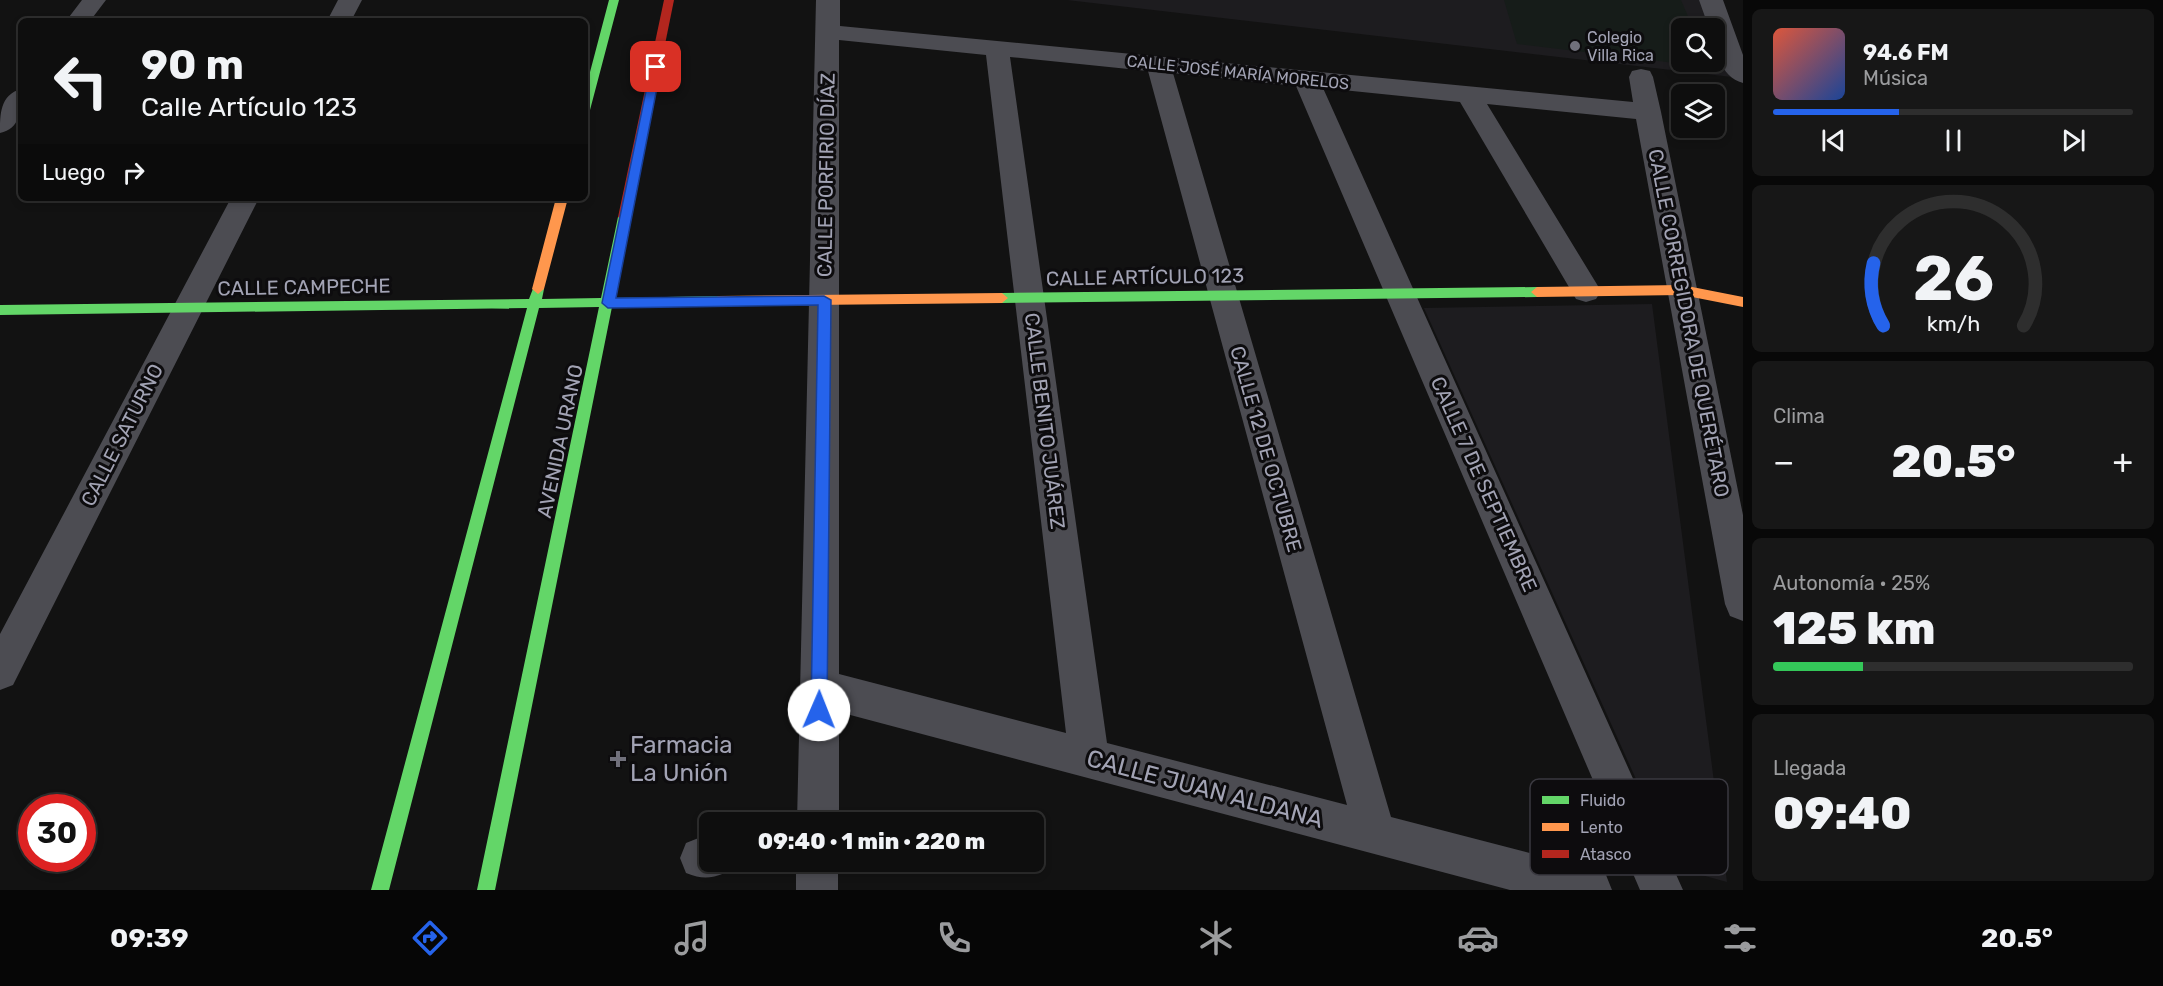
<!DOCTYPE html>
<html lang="es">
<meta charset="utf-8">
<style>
body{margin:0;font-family:Rubik,sans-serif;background:#171717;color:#f1f3f6;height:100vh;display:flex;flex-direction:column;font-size:22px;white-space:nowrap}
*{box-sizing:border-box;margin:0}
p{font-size:20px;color:#9b9c9e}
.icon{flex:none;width:33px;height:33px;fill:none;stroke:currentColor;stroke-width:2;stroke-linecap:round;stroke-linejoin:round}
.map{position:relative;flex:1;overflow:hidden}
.drawer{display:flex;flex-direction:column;gap:9px;padding:9px;background:#080808;width:420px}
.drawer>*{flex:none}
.hud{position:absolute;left:18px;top:18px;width:570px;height:183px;border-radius:9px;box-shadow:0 3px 9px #0003,0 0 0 2px #2e2e2e;background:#0e0e0e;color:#f1f3f6;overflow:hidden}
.tools{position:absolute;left:1671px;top:18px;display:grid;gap:12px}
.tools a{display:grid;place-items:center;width:54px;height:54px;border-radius:9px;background:#0e0e0e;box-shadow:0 3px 9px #0003,0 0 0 2px #2e2e2e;font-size:30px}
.speed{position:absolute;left:18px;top:794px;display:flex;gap:12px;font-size:30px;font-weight:700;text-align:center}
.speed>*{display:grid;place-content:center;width:78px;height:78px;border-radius:50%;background:#0e0e0e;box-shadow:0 3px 9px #0003,0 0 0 2px #2e2e2e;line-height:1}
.speed .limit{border:9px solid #d22;background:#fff;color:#111}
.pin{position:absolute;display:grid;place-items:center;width:51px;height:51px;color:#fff;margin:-26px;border-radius:12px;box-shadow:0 3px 9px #0006}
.me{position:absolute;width:66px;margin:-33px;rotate:1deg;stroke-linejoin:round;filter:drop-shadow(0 0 4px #0008)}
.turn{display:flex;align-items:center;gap:21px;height:126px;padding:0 24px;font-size:27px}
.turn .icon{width:78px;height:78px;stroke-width:2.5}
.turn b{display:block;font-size:42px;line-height:51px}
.then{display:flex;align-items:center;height:57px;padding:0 24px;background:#0003;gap:12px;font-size:22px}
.big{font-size:45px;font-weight:800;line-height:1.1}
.drawer .widget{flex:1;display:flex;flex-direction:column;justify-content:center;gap:9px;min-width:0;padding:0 21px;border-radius:9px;background:#171717}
.drawer .dial{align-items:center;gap:0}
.dial svg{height:156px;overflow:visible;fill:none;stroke:#2e2e2e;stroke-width:7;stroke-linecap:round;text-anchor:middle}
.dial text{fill:#f1f3f6;stroke:none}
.song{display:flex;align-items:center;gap:18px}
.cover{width:72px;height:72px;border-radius:9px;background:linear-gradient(135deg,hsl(10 70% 55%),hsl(220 70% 35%))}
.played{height:6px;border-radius:3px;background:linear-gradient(90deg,#2563eb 35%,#2e2e2e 35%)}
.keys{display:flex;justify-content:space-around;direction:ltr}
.heat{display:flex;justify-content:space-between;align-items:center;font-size:33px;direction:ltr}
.charge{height:9px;border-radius:4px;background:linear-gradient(90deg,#34c759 25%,#2e2e2e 0)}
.trip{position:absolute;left:699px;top:812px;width:345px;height:60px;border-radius:9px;background:#0e0e0e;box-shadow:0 3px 9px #0003,0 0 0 2px #2e2e2e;font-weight:800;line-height:60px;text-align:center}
.tabs{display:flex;height:96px;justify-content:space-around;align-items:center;background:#060606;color:#9b9c9e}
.tabs .icon{width:42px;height:42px}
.tabs .selected{color:#2563eb}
.tabs b{font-size:27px;color:#f1f3f6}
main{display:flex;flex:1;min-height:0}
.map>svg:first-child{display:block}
.built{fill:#1d1c1f}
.green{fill:#161c19}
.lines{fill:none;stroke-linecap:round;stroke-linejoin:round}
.street{fill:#4c4c52;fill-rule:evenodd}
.fast{fill:#63d668;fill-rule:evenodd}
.slow{fill:#ff974d;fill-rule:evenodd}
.jam{fill:#b3261e;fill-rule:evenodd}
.route{fill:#2563eb;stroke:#184099;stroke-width:1.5}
.poi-dot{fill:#70707b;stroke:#0d0c0e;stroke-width:2}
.labels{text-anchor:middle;stroke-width:6;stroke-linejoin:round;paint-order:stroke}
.far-poi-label{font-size:16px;fill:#a2a3b4;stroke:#0d0c0e;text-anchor:start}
.far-street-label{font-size:16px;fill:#a2a3b4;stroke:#0d0c0e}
.street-label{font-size:20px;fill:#a2a3b4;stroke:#0d0c0e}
.near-poi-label{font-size:24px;fill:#a2a3b4;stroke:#0d0c0e;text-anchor:start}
.near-street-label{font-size:24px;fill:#a2a3b4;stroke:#0d0c0e}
.key{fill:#0d0c0e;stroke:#3a3940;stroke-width:1.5}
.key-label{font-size:16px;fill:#a2a3b4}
</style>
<main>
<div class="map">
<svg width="1743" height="890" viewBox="0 0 1743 890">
<rect width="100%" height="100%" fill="#121212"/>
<!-- built -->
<path class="built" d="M 1067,0 L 1703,0 L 1714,28 L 1682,28 L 1682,62 L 1714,62 L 1715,30 L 1732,77 Z
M 1652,304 L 1727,882 L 1676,868 L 1424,308 Z"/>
<!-- green -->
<path class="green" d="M 1504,0 L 1681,0 L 1693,28 L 1682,28 L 1682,62 L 1706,62 L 1708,67 L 1517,44 Z"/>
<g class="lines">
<!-- street -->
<path class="street" d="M 82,0 L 106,0 L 90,21 L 66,21 Z
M 338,0 L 362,0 L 351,21 L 327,21 Z
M 816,0 L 840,0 L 840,26 L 1633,102 L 1629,77 L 1632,71 L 1641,69 L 1650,71 L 1653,77 L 1661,112 L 1743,515 L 1743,621 L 1730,616 L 1725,604 L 1636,119 L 1487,104 L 1601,291 L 1596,299 L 1586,302 L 1576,299 L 1460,102 L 1323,88 L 1683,890 L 1640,890 L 1296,86 L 1173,73 L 1391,817 L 1591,869 L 1606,875 L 1612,890 L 1510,890 L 839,712 L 839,822 L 797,822 ZM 839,40 L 986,55 L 1066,733 L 839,674 ZM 1010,57 L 1148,71 L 1347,805 L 1107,743 Z
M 1699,0 L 1723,0 L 1743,55 L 1743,83 C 1720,77 1714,49 1714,28 L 1709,28 Z
M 21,89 C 21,108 22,128 0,133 C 0,114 0,95 21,89 Z
M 231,198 L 259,198 L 13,685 L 0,690 L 0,634 Z
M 701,837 L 710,837 L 710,861 L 730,861 L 725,873 C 709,879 702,879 686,873 L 680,858 L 686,843 Z
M 796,861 L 838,861 L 838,890 L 796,890 Z"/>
<!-- fast -->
<path class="fast" d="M 609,0 L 619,0 L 590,110 L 585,113 L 585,91 Z
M 624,213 L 630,217 L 614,298 L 718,296 L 724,301 L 718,306 L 612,307 L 495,890 L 477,890 L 599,307 L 539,308 L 389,890 L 371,890 L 527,308 L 0,315 L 0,305 L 529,299 L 534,286 L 538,284 L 544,289 L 542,299 L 601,298 L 618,217 Z
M 1537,287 L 1543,292 L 1537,297 L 1002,303 L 996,298 L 1002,293 Z"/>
<!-- slow -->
<path class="slow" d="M 556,198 L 568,198 L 544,289 L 538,294 L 532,289 Z
M 1682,285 L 1743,297 L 1743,307 L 1682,295 L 1537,297 L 1531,292 L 1537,287 Z
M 1002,293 L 1008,298 L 1002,303 L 718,306 L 712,301 L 718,296 Z"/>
<!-- jam -->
<path class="jam" d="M 664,0 L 674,0 L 630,217 L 624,221 L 618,217 Z"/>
</g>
<!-- route -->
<path class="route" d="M 656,64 L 661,67 L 616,298 L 824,296 L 831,300 L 827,710 L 825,716 L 819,718 L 814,716 L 811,710 L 818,305 L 608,308 L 602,303 L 651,67 Z"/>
<!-- markers -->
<g class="poi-dot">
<circle cx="1575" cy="46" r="6"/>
<path d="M615 750h6v6h6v6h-6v6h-6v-6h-6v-6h6z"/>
</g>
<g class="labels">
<!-- far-poi labels -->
<g class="far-poi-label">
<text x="1587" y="43">Colegio<tspan x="1587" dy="18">Villa Rica</tspan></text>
</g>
<!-- far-street labels -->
<g class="far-street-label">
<text transform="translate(1238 72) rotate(6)" y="6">CALLE JOSÉ MARÍA MORELOS</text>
</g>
<!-- street labels -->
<g class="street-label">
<text transform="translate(826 175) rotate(-89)" y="7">CALLE PORFIRIO DÍAZ</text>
<text transform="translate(1145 277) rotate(-1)" y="7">CALLE ARTÍCULO 123</text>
<text transform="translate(304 287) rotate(-1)" y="7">CALLE CAMPECHE</text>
<text transform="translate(1689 323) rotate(79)" y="7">CALLE CORREGIDORA DE QUERÉTARO</text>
<text transform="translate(1045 421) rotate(83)" y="7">CALLE BENITO JUÁREZ</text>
<text transform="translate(122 435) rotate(-63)" y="7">CALLE SATURNO</text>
<text transform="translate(560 441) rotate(-78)" y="7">AVENIDA URANO</text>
<text transform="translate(1266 449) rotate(74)" y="7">CALLE 12 DE OCTUBRE</text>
<text transform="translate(1484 484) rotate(66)" y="7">CALLE 7 DE SEPTIEMBRE</text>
</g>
<!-- near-poi labels -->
<g class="near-poi-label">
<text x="630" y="753">Farmacia<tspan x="630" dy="28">La Unión</tspan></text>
</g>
<!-- near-street labels -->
<g class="near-street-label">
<text transform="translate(1205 789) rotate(15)" y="8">CALLE JUAN ALDANA</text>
</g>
</g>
<!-- legend -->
<rect x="1530" y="779" width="198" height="96" rx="9" class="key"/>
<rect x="1542" y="796" width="27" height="8" fill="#63d668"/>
<rect x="1542" y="823" width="27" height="8" fill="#ff974d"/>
<rect x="1542" y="850" width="27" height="8" fill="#b3261e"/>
<g class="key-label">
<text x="1580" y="806">Fluido</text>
<text x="1580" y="833">Lento</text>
<text x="1580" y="860">Atasco</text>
</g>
</svg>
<div class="tools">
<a><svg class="icon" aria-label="search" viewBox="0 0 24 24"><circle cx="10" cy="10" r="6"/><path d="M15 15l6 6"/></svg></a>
<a><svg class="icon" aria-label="layers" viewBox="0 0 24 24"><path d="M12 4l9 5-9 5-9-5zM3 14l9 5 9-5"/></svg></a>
</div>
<div class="speed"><div class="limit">30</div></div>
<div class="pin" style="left:656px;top:67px;background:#d93025"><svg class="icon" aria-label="arrive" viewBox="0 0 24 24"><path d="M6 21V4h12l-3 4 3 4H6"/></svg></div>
<svg class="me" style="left:819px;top:710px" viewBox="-20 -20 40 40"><circle r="19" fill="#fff"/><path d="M0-13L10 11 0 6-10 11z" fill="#2563eb"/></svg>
<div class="trip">09:40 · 1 min · 220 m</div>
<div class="hud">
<div class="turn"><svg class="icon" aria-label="left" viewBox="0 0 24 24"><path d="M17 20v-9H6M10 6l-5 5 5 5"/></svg><div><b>90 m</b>Calle Artículo 123</div></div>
<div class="then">Luego<svg class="icon" aria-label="right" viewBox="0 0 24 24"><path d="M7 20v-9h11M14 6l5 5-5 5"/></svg></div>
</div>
</div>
<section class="drawer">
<div class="widget">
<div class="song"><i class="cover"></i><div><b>94.6 FM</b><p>Música</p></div></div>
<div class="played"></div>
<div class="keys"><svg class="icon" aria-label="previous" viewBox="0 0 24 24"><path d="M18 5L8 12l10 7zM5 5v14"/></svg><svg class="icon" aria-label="pause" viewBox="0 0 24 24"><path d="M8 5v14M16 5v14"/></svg><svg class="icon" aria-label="next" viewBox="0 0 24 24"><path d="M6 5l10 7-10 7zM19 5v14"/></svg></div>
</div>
<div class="widget dial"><svg viewBox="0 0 100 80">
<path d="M14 69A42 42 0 1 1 86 69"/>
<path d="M14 69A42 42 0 0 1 9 37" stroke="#2563eb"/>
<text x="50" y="56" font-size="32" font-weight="700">26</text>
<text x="50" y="72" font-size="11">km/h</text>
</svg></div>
<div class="widget"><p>Clima</p>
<div class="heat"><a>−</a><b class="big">20.5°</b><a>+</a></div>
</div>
<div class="widget"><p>Autonomía · 25%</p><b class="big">125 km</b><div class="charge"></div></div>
<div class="widget"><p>Llegada</p><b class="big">09:40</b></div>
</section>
</main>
<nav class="tabs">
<b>09:39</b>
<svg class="icon selected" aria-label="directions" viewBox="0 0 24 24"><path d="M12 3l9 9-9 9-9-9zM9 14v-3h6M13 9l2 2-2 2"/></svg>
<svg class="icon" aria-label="music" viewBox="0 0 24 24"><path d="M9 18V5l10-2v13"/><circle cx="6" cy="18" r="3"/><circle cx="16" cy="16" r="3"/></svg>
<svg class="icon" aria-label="phone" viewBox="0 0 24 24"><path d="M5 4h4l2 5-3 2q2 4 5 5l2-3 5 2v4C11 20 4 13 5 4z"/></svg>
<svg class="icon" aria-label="climate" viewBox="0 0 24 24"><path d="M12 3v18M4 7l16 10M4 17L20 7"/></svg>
<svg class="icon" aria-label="car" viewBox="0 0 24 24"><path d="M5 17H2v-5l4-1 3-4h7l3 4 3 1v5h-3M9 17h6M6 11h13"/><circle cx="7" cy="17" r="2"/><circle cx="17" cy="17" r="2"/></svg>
<svg class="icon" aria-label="filters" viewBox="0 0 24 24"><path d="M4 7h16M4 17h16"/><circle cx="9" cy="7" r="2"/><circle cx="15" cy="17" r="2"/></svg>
<b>20.5°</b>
</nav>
